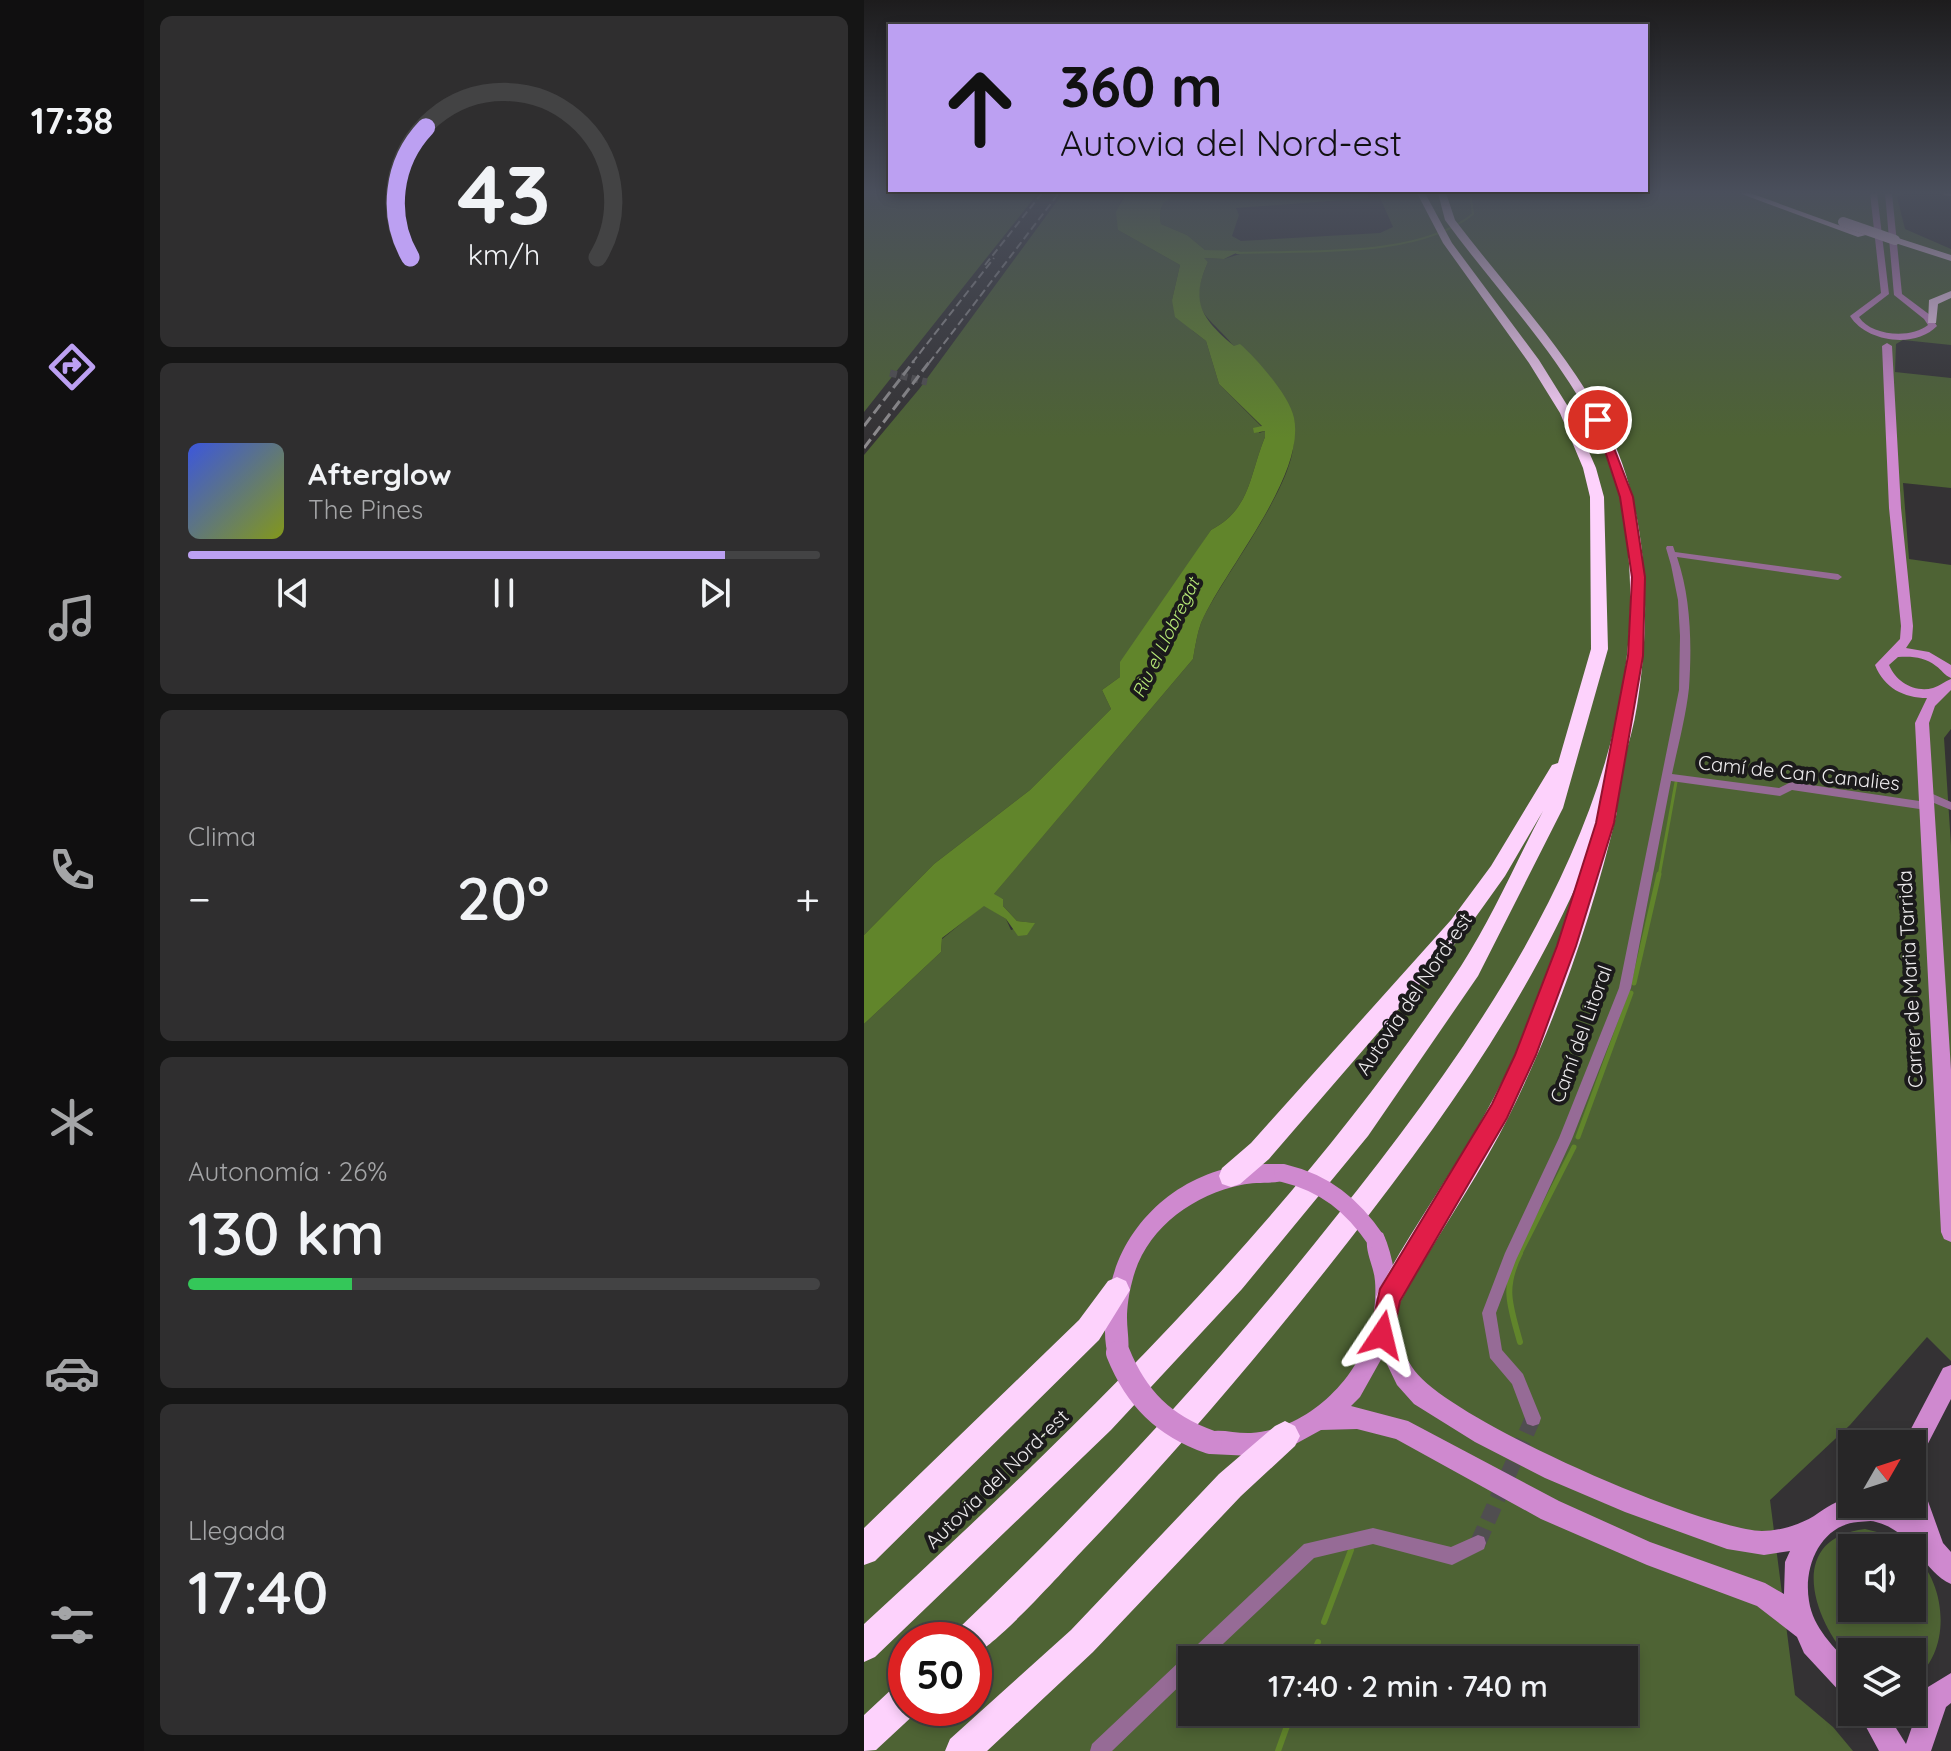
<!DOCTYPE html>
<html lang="es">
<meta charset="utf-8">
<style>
body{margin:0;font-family:Quicksand,sans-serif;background:#2f2e2f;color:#f1f3f6;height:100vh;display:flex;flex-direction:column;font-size:30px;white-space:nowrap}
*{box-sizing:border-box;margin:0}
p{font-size:26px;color:#a4a5a7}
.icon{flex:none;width:44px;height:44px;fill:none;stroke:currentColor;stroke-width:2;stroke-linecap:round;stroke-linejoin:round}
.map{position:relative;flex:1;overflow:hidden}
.sheet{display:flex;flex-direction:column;gap:16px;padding:16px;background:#151515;width:720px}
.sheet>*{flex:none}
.guide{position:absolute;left:24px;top:24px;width:760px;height:168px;border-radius:0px;box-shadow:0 4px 12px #0003,0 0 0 2px #434344;background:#bca0f2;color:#111;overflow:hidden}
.needle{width:52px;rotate:51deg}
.tools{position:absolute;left:974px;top:1430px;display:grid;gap:16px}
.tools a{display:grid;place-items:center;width:88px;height:88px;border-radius:0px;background:#272627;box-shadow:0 4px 12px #0003,0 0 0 2px #434344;font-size:40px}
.speed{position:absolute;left:24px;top:1622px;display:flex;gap:16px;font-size:40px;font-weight:700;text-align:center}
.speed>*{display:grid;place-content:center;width:104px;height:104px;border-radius:50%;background:#272627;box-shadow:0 4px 12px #0003,0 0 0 2px #434344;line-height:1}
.speed .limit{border:12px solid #d22;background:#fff;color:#111}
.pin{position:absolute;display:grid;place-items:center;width:68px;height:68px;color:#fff;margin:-34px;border:4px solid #fff;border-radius:50%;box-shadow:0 2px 8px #0007}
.me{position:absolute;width:88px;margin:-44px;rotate:10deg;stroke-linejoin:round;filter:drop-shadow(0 0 6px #0008)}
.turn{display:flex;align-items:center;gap:28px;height:168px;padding:0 40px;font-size:36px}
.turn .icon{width:104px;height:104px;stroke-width:2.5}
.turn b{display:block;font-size:56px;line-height:68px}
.big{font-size:60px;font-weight:600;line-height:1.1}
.sheet .widget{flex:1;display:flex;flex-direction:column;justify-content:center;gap:12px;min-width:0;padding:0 28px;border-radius:12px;background:#2f2e2f}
.sheet .dial{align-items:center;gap:0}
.dial svg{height:208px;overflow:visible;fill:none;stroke:#434344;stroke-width:7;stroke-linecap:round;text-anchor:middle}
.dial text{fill:#f1f3f6;stroke:none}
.song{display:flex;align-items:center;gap:24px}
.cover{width:96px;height:96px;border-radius:12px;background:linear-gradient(135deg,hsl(230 70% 55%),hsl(70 70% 35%))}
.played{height:8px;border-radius:4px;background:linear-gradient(90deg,#bca0f2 85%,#434344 85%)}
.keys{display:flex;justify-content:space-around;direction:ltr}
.heat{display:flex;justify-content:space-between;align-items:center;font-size:44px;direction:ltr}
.charge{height:12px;border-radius:6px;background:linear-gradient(90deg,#34c759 26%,#434344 0)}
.trip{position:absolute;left:314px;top:1646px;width:460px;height:80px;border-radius:0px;background:#272627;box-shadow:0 4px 12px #0003,0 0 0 2px #434344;font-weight:600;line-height:80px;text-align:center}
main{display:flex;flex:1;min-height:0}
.menu{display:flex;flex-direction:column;width:144px;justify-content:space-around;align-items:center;background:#100f10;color:#a4a5a7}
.menu .icon{width:56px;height:56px}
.menu .selected{color:#bca0f2}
.menu b{font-size:36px;color:#f1f3f6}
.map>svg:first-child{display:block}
.green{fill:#4e6334;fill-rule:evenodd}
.water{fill:#61852b}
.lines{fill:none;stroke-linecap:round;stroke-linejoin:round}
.stream-far3{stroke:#61852b;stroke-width:2}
.stream-far2{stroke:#61852b;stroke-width:3}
.stream-far1{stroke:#61852b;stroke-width:5}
.stream{stroke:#61852b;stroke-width:6}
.minor-tunnel-far1{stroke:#504e50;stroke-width:7;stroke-dasharray:7 4;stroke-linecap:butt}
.minor-tunnel{stroke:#504e50;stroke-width:16;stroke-dasharray:16 8;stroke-linecap:butt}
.minor{fill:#966b96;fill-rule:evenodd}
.secondary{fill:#cf89cf;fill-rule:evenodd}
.motorway{fill:#fdd2fc;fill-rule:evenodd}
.rail-far1{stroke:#8d8b8d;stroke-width:2;stroke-dasharray:8 4;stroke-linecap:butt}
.rail{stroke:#8d8b8d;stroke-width:3;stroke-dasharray:11 5;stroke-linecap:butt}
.secondary-bridge-far1{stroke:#cf89cf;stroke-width:18}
.secondary-bridge{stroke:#cf89cf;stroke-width:24}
.motorway-bridge{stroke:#fdd2fc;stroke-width:10}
.route{fill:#e11d48;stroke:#92132f;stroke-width:2}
.labels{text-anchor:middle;stroke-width:8;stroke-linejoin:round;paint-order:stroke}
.far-water-label{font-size:18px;font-style:italic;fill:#b9ec78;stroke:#1b1a1b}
.street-label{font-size:20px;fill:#edebed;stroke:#1b1a1b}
</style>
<main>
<nav class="menu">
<b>17:38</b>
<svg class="icon selected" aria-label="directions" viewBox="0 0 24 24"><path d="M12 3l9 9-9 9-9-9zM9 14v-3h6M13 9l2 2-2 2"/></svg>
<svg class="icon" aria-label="music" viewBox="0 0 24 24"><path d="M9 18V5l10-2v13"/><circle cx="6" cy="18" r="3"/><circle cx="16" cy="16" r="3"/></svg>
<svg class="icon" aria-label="phone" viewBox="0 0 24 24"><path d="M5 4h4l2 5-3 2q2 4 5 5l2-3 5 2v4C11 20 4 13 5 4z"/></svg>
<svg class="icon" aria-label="climate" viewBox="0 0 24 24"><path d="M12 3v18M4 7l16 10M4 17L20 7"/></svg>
<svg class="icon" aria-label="car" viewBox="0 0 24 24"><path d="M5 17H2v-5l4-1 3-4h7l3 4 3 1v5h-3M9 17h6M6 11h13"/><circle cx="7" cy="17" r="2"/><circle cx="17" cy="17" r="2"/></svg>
<svg class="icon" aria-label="filters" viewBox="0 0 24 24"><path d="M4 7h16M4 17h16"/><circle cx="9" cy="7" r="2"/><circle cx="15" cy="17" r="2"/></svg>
</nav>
<section class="sheet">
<div class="widget dial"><svg viewBox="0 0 100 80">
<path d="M14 69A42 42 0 1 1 86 69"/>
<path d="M14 69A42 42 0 0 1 20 19" stroke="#bca0f2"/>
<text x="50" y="56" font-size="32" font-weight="700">43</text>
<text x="50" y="72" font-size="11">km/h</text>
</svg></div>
<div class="widget">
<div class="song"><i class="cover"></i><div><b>Afterglow</b><p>The Pines</p></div></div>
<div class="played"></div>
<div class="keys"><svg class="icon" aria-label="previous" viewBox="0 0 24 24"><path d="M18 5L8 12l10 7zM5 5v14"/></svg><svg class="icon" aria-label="pause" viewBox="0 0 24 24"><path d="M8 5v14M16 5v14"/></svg><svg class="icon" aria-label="next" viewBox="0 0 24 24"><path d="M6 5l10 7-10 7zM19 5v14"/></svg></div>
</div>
<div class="widget"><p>Clima</p>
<div class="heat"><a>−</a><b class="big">20°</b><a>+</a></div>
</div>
<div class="widget"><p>Autonomía · 26%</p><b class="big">130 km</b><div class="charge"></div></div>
<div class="widget"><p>Llegada</p><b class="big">17:40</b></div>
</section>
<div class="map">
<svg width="1087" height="1751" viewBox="0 0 1087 1751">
<rect width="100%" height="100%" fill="#343234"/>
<!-- green -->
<path class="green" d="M 0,193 L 174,193 L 0,412 Z
M 199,193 L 262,193 L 256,202 L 254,230 L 316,265 L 308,300 L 329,331 L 342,341 L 355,384 L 398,427 L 395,433 L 401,431 L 401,437 C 385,476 387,509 347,530 L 258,666 L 256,677 L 238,690 L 247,709 L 166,790 L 70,864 L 0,935 L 0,455 L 56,388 Z
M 316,193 L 502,193 L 505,198 L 372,208 L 375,215 L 368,236 L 377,241 L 516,233 L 529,227 L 514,193 L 1041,193 L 1033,197 L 1041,229 L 1087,249 L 1087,345 L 1039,340 L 1032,344 L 1031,372 L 1087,378 L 1087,488 L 1039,483 L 1045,559 L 1087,565 L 1087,729 L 1080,738 L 1087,845 L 1087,1361 L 1063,1337 L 986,1425 L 906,1500 L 931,1695 L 969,1727 L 989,1751 L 0,1751 L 0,1024 L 77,952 L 78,939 L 120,905 L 142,919 L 147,930 L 170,923 L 153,921 L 139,906 L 139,899 L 129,895 L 329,659 C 331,647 333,634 337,623 C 356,579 437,479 429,435 C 428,424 417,413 410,404 C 398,386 386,367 372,349 C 345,314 321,314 344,262 L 339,258 L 360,259 L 376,254 L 341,250 L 323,235 L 297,224 C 293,206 301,199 316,193 ZM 42,1640 L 110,1640 L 110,1708 L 42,1708 ZM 328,1660 L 760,1660 L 760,1712 L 328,1712 Z
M 1001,1529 L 1021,1534 L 1044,1548 L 988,1548 L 988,1608 L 1048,1608 L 1048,1552 C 1085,1585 1087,1654 1049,1680 L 1048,1652 L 988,1652 L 988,1662 C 950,1622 920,1539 1001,1529 Z"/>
<!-- water -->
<path class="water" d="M 262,193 L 316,193 C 301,199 293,206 297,224 L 323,235 L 341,250 L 376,251 L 360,259 L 340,258 L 344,262 C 326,302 337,318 370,346 L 376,344 C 393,359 425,395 430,418 C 442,476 360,570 337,623 C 333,634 331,647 329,659 L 130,894 L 139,899 L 139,906 L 153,921 L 171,923 L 163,935 L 154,936 L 142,919 L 120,906 L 78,938 L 77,952 L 0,1024 L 0,935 L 70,864 L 166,790 L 247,709 L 238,690 L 256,677 L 256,662 L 347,530 C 387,509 385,476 401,437 L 401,431 L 390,433 L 389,428 L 398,426 L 355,384 L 342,341 L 311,317 L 308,300 L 316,265 L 254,230 L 252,212 Z"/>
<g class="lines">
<!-- stream-far3 -->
<path class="stream-far3" d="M 373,253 C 442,250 553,259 609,214 L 606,193"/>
<!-- stream-far2 -->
<path class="stream-far2" d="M 795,876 L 812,782"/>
<!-- stream-far1 -->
<path class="stream-far1" d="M 770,983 L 795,874
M 714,1137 L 767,993
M 655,1255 L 710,1147"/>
<!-- stream -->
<path class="stream" d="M 656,1253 C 638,1289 646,1305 656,1342
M 460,1622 L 487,1550
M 447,1660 L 454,1642
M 414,1751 L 428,1712"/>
<!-- minor-tunnel-far1 -->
<path class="minor-tunnel-far1" d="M 26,373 L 63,382"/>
<!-- minor-tunnel -->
<path class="minor-tunnel" d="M 614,1543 L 669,1418"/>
<!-- minor -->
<path class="minor" d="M 803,546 L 809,546 L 811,552 L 974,574 L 978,577 L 974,580 L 813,557 C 827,598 828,645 825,688 C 822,716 814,746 808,774 L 915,788 L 927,782 L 1062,802 L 1067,806 L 1062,810 L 928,790 L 916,796 L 807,781 L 767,988 L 708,1139 L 652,1260 L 632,1313 L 638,1350 L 659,1374 L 677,1418 L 675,1424 L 669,1426 L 663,1424 L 648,1384 L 626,1358 L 618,1313 L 641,1253 L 695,1138 L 755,988 L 815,690 L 816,636 L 814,600 L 807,565 L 802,548 Z
M 1062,791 L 1087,802 L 1087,810 L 1058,798 L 1057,795 L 1058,792 Z
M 509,1528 L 587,1547 L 614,1535 L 620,1537 L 622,1543 L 620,1549 L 588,1565 L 509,1544 L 450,1558 L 342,1660 L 328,1660 L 328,1674 L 248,1751 L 226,1751 L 228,1744 L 440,1544 Z"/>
<!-- secondary -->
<path class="secondary" d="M 1006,193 L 1013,193 L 1025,294 L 995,317 C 1007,336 1047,339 1064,325 L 1060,319 L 1030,295 L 1021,193 L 1028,193 L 1038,294 L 1066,315 L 1073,326 C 1051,349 1002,342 986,316 L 1017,293 Z
M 1079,193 L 1087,193 L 1087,196 L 1080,195 Z
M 1023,343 L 1028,346 L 1037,508 L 1049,626 L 1048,639 L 1042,648 L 1065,652 L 1087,665 L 1087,678 C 1080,675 1078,670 1072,666 C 1061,657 1048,656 1034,657 L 1025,665 C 1032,682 1051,693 1069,688 C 1076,686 1081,681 1087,679 L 1087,690 L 1071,706 L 1065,723 L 1087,1070 L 1087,1242 L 1080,1239 L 1077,1232 L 1051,723 L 1063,698 C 1040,698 1020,688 1011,665 L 1036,639 L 1037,626 L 1025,508 L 1018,346 Z
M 419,1164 L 426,1167 L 429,1173 L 426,1179 C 411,1185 393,1181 377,1185 C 328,1195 280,1230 268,1282 C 265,1293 263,1307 263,1318 C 263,1333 267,1347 262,1361 L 254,1364 L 246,1361 C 238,1341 241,1315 245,1294 C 256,1226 313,1173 382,1165 C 394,1164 407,1164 419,1164 Z
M 512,1230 L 519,1233 C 528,1253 532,1276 532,1298 C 531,1307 528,1321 529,1328 C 532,1340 542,1357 548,1367 C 579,1418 836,1529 898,1531 C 915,1531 935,1525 950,1516 C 963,1507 972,1500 988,1498 L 988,1504 L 1028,1504 L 1045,1512 L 1042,1504 L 1048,1504 L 1048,1475 L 1056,1479 L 1079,1543 L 1087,1552 L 1087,1584 C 1058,1571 1051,1532 1012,1522 C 1007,1520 1000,1522 994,1522 C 957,1525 939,1566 945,1601 C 949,1628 970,1647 988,1667 L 988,1699 L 979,1695 L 940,1653 L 933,1637 L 893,1606 L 783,1565 L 677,1519 L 532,1439 L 493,1429 L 457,1430 L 426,1447 L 388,1456 L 346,1454 L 338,1450 L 334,1442 L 338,1434 C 353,1427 370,1434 387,1433 C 445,1429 500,1375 509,1318 C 511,1307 512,1292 511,1281 C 510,1265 498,1248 505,1233 ZM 519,1356 L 533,1385 L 550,1404 L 611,1442 L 681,1478 L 761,1512 L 863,1549 L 900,1555 L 926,1551 L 921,1562 L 920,1594 L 901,1583 L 786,1542 L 695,1501 L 544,1421 L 487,1406 L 496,1397 Z
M 1087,1365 L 1087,1399 L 1056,1459 L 1048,1463 L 1048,1444 L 1039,1444 L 1079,1368 Z
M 1087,1673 L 1087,1703 L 1082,1707 L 1067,1751 L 1015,1751 L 994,1712 L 1022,1712 L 1042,1744 L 1051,1718 L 1039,1715 L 1037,1712 L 1048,1712 L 1048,1693 L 1064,1687 Z"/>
<!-- motorway -->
<path class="motorway" d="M 553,193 L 561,193 L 588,243 L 675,360 L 708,413 L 732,468 L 740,497 L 744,649 L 699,808 L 614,976 L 504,1136 L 378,1289 L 247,1430 L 11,1657 L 0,1662 L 0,1624 C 219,1423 432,1215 597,966 C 628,918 652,862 679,811 L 641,876 L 601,932 L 405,1159 L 376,1184 L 367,1187 L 358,1184 L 355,1176 L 358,1168 L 387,1143 L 587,920 L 627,866 L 688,765 L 694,763 L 727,649 L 726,497 L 719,468 L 696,413 L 665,363 L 579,243 Z
M 574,193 L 582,193 L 591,220 C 641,286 700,347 739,420 C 785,506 788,612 773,706 C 768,739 755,773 746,806 L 753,812 C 728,917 693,1019 645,1116 C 612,1182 569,1241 534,1306 L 525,1310 L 516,1306 L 512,1297 L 516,1288 C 546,1232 583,1180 615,1125 C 660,1046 693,958 719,870 C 662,1003 576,1124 487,1238 C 403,1346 314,1451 219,1550 C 198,1572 133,1645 110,1654 L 110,1640 L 89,1640 L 94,1629 C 221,1508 341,1380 451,1243 C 614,1041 814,775 756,498 C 733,390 644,307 581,220 Z
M 875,193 L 886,193 L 1002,235 L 994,237 Z
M 1031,237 L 1087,255 L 1087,261 L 1028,242 Z
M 1087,291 L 1087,298 L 1074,304 L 1072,323 L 1064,323 L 1065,300 Z
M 253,1277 L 262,1281 L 266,1290 L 235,1340 L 11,1561 L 0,1565 L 0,1528 L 215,1320 L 244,1281 Z
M 421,1421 L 431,1426 L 436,1436 L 431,1446 L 377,1496 L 229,1652 L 123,1751 L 81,1751 L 86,1739 L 207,1630 L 355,1474 L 411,1426 Z
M 42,1682 L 42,1708 L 55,1708 L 54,1711 L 12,1750 L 0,1751 L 0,1715 L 30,1687 Z"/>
<!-- rail-far1 -->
<path class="rail-far1" d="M 121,265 L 178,193
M 48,363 L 130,258
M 65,363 L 195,193"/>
<!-- rail -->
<path class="rail" d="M 0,426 L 50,361
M 0,448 L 66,361"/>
<!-- secondary-bridge-far1 -->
<path class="secondary-bridge-far1" d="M 419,1173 C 461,1183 488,1205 512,1240"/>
<!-- secondary-bridge -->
<path class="secondary-bridge" d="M 254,1353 C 272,1398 300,1426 346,1442"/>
<!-- motorway-bridge -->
<path class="motorway-bridge" d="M 979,222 L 1031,240"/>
</g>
<!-- sky -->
<linearGradient id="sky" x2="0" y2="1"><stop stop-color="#1d1c1d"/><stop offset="0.44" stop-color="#4a4f5c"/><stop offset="1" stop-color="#4a4f5c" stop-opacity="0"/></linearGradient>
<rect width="1087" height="438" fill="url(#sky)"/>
<!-- route -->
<path class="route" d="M 730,417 L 739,420 L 769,497 L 781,577 L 779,656 L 750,823 L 712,946 L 672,1055 L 643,1118 L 536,1301 L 527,1344 L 518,1347 L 510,1344 L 506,1335 L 516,1289 L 628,1104 L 651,1055 L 693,946 L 732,823 L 764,656 L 768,577 L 756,497 Z"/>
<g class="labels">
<!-- far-water labels -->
<g class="far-water-label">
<text transform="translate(302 638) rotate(-64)" y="6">Riu el Llobregat</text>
</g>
<!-- street labels -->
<g class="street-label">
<text transform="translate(935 773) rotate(6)" y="7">Camí de Can Canalies</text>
<text transform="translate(1046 979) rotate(-93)" y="7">Carrer de Maria Tarrida</text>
<text transform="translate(550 994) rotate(-56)" y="7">Autovia del Nord-est</text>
<text transform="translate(717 1034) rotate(-70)" y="7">Camí del Litoral</text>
<text transform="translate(133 1479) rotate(-44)" y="7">Autovia del Nord-est</text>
</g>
</g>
</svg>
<div class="tools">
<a><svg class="needle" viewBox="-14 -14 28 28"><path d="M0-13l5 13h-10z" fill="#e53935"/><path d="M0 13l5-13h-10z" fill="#a4a5a7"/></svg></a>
<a><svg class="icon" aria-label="sound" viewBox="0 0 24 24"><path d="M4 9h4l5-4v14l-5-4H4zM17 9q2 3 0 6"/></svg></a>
<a><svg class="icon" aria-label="layers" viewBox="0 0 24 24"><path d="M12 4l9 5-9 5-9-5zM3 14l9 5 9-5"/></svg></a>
</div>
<div class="speed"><div class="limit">50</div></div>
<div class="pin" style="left:734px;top:420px;background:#d93025"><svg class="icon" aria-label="arrive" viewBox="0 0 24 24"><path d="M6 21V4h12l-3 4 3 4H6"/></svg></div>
<svg class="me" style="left:518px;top:1335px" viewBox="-20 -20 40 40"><path d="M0-17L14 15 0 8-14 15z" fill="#e11d48" stroke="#fff" stroke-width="4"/></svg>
<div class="trip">17:40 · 2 min · 740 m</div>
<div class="guide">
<div class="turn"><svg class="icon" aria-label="ahead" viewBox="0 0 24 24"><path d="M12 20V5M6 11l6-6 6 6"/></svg><div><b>360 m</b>Autovia del Nord-est</div></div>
</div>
</div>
</main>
